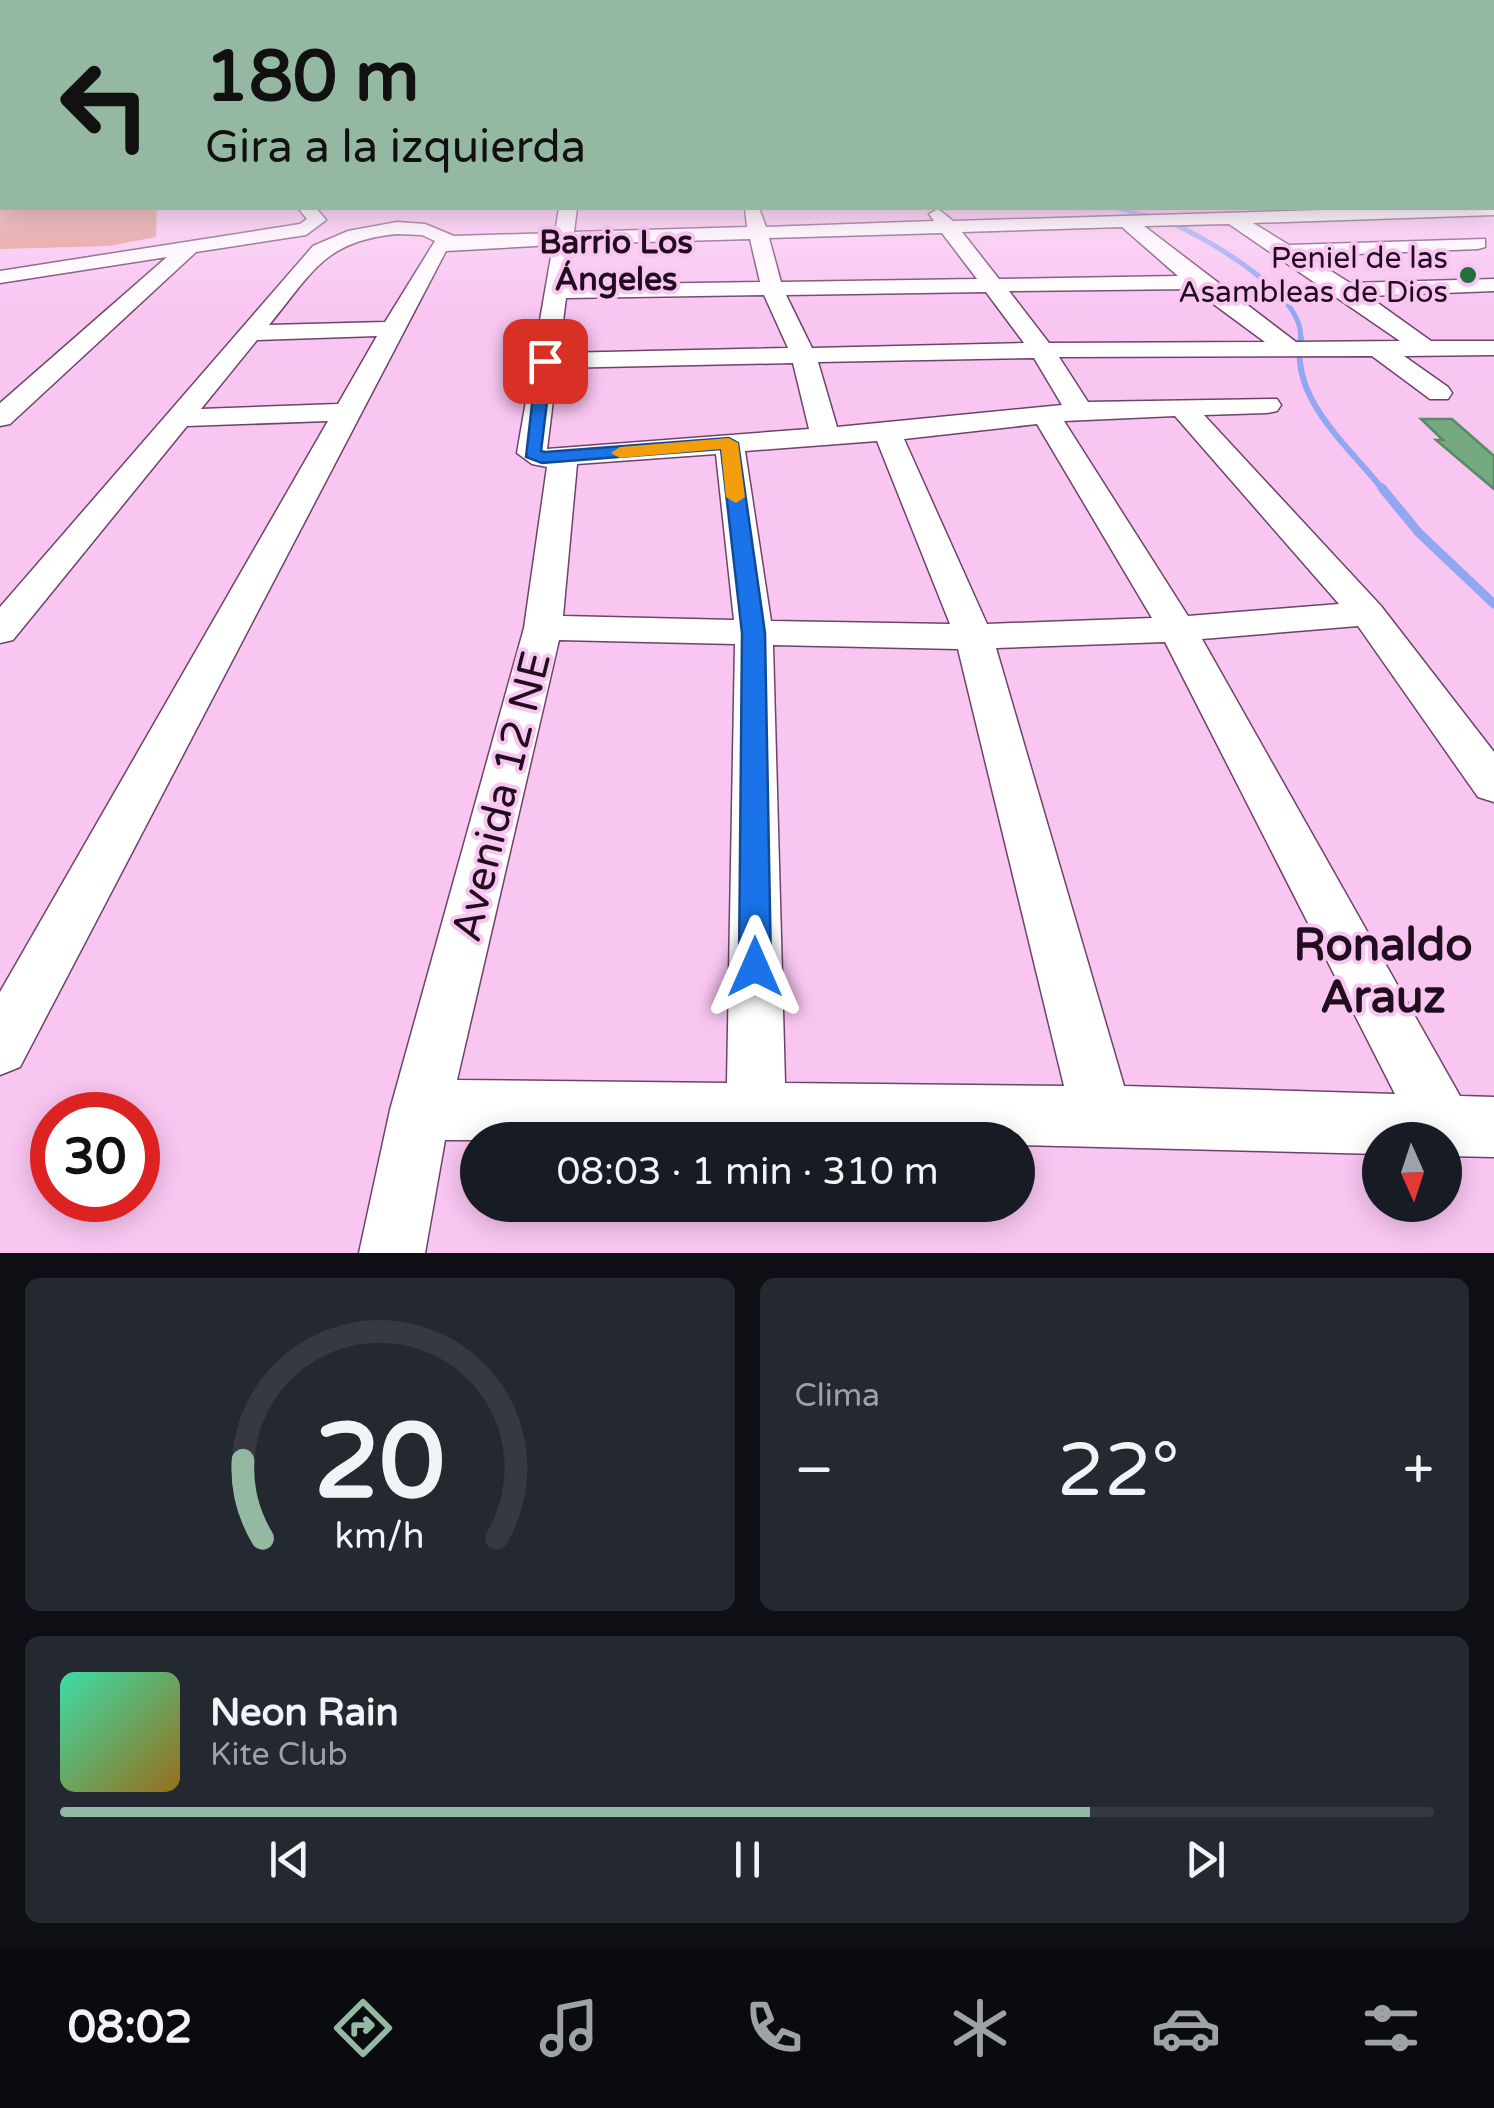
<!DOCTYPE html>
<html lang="es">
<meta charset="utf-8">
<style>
body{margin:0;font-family:"Varela Round",sans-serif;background:#242831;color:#f1f3f6;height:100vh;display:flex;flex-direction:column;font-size:38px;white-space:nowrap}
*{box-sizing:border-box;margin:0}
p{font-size:32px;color:#9ea1a6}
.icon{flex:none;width:55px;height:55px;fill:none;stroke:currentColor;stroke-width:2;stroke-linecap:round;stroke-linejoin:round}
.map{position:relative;height:1253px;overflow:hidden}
.details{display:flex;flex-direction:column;gap:25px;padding:25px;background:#0d0f14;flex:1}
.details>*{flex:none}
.hud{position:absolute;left:0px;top:0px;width:1495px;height:210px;box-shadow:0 5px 25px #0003;background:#95b8a3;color:#111;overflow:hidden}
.needle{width:65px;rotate:177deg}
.fabs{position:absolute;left:1362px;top:1122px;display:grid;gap:20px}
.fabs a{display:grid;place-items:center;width:100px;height:100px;border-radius:50%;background:#171b24;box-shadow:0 5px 25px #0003;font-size:50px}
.speed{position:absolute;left:30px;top:1092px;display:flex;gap:20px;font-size:50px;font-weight:700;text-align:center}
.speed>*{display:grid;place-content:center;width:130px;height:130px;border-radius:50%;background:#171b24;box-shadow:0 5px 25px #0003;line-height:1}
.speed .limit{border:15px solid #d22;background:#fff;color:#111}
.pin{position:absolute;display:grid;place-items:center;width:85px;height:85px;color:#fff;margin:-42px;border-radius:20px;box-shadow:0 5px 15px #0006}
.me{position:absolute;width:110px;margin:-55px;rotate:0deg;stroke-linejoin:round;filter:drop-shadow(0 0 8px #0008)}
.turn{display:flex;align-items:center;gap:35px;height:210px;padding:0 40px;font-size:45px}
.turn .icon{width:130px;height:130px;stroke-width:2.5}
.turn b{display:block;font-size:70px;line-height:85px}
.big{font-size:75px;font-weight:600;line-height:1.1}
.details .tile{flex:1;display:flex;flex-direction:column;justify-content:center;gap:15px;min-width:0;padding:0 35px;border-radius:15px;background:#242831}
.details .dial{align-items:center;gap:0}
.dial svg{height:260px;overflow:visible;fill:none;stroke:#363941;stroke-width:7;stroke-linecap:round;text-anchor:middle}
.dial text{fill:#f1f3f6;stroke:none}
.song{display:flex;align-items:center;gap:30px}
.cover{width:120px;height:120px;border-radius:15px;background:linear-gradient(135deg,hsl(160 70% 55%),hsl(40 70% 35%))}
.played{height:10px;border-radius:5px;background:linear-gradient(90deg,#95b8a3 75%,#363941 75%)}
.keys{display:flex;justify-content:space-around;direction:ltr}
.heat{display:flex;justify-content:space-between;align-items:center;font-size:55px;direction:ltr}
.details .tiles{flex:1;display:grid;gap:25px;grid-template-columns:1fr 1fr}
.tile:last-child{grid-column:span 2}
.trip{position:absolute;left:460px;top:1122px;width:575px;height:100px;border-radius:50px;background:#171b24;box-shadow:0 5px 25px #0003;font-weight:600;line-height:100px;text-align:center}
.tabs{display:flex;height:160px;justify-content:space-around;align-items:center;background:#090b0e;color:#9ea1a6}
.tabs .icon{width:70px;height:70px}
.tabs .current{color:#95b8a3}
.tabs b{font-size:45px;color:#f1f3f6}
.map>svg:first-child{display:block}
.green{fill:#df9587}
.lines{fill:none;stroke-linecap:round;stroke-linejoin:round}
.stream-far3{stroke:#91a7f1;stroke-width:4}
.stream-far2{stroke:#91a7f1;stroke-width:5}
.stream-far1{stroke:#91a7f1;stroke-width:6}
.stream{stroke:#91a7f1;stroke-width:9}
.building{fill:#75a980;stroke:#588b64;stroke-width:2.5}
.minor-casing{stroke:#6e4369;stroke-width:3}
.highway-casing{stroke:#965790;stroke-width:4}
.minor{fill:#fff;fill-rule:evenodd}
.highway{fill:#d67ecd;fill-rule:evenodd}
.route{fill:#1a73e8;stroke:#114b97;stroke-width:2.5}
.slow{fill:#f59e0b}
.poi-dot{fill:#256f3d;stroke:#f9c6f2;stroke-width:4}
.labels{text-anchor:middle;stroke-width:8;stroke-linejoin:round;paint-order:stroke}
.far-poi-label{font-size:30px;fill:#200e1e;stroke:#f9c6f2;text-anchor:end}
.far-neighbourhood-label{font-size:32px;font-weight:bold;fill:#200e1e;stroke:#f9c6f2}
.near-street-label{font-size:42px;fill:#200e1e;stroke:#f9c6f2}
.near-neighbourhood-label{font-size:45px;font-weight:bold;fill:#200e1e;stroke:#f9c6f2}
</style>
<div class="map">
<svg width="1494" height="1253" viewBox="0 0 1494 1253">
<rect width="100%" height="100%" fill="#f9c6f2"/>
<!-- green -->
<path class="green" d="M 0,203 L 2,208 L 157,208 L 156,237 L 109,246 L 0,249 Z"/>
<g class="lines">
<!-- stream-far3 -->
<path class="stream-far3" d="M 1116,208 L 1157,218"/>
<!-- stream-far2 -->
<path class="stream-far2" d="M 1172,223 C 1208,240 1309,296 1300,341"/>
<!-- stream-far1 -->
<path class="stream-far1" d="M 1301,338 C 1289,399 1349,446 1384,491"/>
<!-- stream -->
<path class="stream" d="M 1382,488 L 1419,533 L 1494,604"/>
</g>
<!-- building -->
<path class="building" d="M 1421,419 L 1452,419 L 1494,456 L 1494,489 L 1436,440 L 1443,440 Z"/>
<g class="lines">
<!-- minor casing -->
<g class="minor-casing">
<path id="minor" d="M 1492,162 L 1494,163 L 1494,173 L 1492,172 Z
M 1494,205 L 1494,215 L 1253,223 L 1289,245 L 1485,239 L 1485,247 L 1478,249 L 1307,256 L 1350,283 L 1494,279 L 1494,291 L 1368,296 L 1431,341 L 1494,341 L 1494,355 L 1404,356 L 1448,387 L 1452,393 L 1448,399 L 1430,399 L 1372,356 L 1059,357 L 1088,402 L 1277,399 L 1281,405 L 1277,411 L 1267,413 L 1204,415 L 1381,606 L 1494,752 L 1494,802 L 1478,797 L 1358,626 L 1202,639 L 1460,1096 L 1494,1097 L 1494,1157 L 1445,1156 L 1445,1140 L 1380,1140 L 1380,1154 L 1018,1145 L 1018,1140 L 445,1140 L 425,1253 L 359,1253 L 390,1110 L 524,628 L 547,467 L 532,464 L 517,453 L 553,245 L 446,251 L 20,1067 L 0,1075 L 0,992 L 328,421 L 187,426 L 13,640 L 0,643 L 0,607 L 313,246 L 348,231 L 397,222 L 425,224 L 454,236 L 555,233 L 559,208 L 577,208 L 574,232 L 747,227 L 745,208 L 759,208 L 766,227 L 934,221 L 929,214 L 938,209 L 953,221 ZM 1229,224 L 1400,341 L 1296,342 L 1144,226 ZM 1122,227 L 1178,276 L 999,279 L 962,232 ZM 942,233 L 977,279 L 781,282 L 769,238 ZM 397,234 L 422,235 L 435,241 L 385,322 L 269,325 C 312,273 324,241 397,234 ZM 750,239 L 760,282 L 567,285 L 573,244 ZM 1193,289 L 1265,342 L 1049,343 L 1009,291 ZM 986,292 L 1024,343 L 812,348 L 786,295 ZM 764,295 L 788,348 L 559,353 L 566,298 ZM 377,336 L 338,404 L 201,409 L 257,340 ZM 1034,358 L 1062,405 L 837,427 L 818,362 ZM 793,363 L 809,429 L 547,449 L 557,368 ZM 1175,416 L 1339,604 L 1188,616 L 1064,421 ZM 1037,424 L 1152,618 L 987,624 L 904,439 ZM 877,441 L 950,624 L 771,621 L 745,451 ZM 716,454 L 734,620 L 563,616 L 577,464 ZM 559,640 L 735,644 L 727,1083 L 457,1080 ZM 1165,642 L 1395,1094 L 1124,1086 L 996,648 ZM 773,645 L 958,649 L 1064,1086 L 785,1083 Z
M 298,208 L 316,208 L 326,220 L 306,235 L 196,252 L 10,424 L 0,426 L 0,403 L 167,257 L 0,283 L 0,271 L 300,224 L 307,219 Z"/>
</g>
<!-- highway casing -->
<g class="highway-casing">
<path id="highway" d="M 1492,137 L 1494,137 L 1494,150 L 1492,150 Z"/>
</g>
<!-- minor -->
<use href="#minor" class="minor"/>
<!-- highway -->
<use href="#highway" class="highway"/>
</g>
<!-- sky -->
<linearGradient id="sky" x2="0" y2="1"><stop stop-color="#85afec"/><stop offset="0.43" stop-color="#fce5f9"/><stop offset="1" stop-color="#fce5f9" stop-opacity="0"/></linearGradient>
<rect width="1494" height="308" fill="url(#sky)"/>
<!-- route -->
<path class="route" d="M 545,356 L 552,361 L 541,451 L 545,452 L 729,438 L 738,443 L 765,633 L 771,967 L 767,977 L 755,982 L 744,977 L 739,967 L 742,633 L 721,449 L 542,463 L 526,457 L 537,361 Z"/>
<!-- slow -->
<path class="slow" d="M 729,438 L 738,443 L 745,497 L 736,503 L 726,497 L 721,449 L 620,458 L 611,453 L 620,447 Z"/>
<!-- markers -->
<circle class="poi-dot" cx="1468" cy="275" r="10"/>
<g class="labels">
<!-- far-poi labels -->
<g class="far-poi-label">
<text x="1448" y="268">Peniel de las<tspan x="1448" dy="34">Asambleas de Dios</tspan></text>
</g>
<!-- far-neighbourhood labels -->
<g class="far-neighbourhood-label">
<text x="616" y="253">Barrio Los<tspan x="616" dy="37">Ángeles</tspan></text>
</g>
<!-- near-street labels -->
<g class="near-street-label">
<text transform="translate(500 796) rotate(-76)" y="15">Avenida 12 NE</text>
</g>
<!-- near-neighbourhood labels -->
<g class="near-neighbourhood-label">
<text x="1383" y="960">Ronaldo<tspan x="1383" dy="52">Arauz</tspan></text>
</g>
</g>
</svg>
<div class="fabs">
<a><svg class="needle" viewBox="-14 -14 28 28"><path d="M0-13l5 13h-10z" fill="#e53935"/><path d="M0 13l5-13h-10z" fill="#9ea1a6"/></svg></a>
</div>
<div class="speed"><div class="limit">30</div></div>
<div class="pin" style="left:545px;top:361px;background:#d93025"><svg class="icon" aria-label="arrive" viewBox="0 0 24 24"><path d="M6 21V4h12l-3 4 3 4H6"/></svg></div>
<svg class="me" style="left:755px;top:967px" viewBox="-20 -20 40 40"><path d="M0-17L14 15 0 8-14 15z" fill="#1a73e8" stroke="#fff" stroke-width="4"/></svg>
<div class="trip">08:03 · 1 min · 310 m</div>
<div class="hud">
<div class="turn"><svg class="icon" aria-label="left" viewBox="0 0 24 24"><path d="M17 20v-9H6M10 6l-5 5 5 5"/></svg><div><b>180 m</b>Gira a la izquierda</div></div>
</div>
</div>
<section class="details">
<div class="tiles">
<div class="tile dial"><svg viewBox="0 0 100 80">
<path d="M14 69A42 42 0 1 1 86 69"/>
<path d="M14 69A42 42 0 0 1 8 45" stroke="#95b8a3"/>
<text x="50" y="56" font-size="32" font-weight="700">20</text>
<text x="50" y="72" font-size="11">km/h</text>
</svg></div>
<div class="tile"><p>Clima</p>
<div class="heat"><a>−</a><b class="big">22°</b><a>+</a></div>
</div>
<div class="tile">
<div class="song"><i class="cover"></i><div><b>Neon Rain</b><p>Kite Club</p></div></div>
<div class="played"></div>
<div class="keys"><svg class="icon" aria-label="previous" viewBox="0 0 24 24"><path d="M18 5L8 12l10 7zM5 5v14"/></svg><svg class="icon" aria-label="pause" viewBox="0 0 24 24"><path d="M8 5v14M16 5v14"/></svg><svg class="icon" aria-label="next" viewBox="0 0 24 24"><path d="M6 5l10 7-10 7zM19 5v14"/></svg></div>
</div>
</div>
</section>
<nav class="tabs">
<b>08:02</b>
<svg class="icon current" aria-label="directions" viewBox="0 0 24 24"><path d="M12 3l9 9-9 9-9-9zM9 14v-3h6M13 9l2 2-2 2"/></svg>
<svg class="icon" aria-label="music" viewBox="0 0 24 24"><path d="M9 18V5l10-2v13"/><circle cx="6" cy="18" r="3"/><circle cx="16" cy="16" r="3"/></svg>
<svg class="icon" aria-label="phone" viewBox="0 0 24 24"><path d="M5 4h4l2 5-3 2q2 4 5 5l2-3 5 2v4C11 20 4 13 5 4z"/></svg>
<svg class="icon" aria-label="climate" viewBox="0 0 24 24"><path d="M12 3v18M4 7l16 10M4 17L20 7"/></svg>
<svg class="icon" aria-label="car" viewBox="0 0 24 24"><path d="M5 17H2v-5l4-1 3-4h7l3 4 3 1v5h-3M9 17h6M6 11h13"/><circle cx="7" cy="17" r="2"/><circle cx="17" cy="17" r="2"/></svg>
<svg class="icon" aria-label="filters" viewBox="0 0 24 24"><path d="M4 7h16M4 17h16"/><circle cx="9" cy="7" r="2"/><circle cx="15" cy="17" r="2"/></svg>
</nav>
